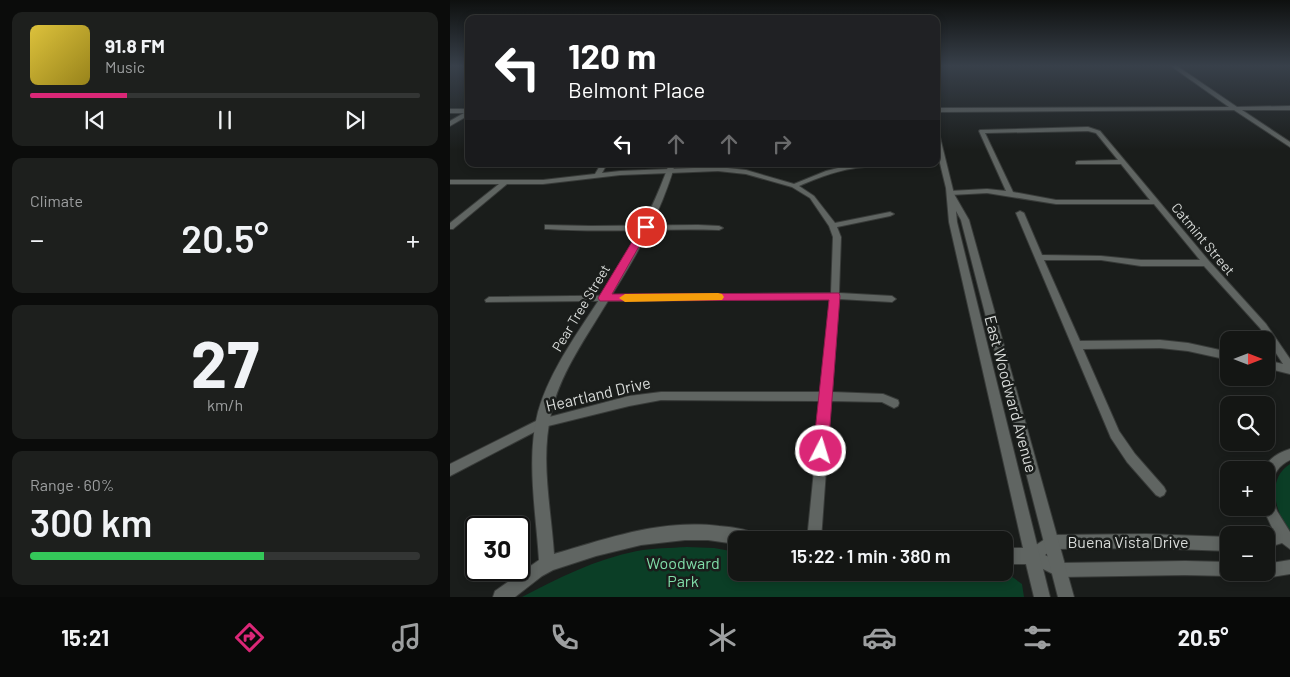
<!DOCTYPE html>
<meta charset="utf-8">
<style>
body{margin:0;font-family:Barlow,sans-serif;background:#1d1f1d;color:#f1f3f6;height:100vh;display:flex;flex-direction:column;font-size:19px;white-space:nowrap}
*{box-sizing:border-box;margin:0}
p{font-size:16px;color:#9d9fa0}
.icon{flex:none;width:28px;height:28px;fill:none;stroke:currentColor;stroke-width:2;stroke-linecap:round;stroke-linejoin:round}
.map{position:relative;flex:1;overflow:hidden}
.sheet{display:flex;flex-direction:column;gap:12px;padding:12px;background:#0b0c0b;width:450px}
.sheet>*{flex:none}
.top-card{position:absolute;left:15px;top:15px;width:475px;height:152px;border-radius:10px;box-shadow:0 2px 8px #0003,0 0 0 1px #333534;background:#202124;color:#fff;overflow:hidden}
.needle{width:32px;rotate:90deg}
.fabs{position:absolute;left:770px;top:331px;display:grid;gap:10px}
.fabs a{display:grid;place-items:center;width:55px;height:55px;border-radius:10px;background:#141614;box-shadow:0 2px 8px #0003,0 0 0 1px #333534;font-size:25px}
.speed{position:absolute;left:15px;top:516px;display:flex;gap:10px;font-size:25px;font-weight:700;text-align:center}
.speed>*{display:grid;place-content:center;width:65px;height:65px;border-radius:50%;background:#141614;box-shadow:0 2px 8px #0003,0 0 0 1px #333534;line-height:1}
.speed .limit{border:2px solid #111;border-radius:8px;background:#fff;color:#111}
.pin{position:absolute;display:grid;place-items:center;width:42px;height:42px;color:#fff;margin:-21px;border:2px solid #fff;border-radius:50%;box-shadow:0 1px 5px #0007}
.me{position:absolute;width:55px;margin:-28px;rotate:5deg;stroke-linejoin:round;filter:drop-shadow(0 0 4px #0008)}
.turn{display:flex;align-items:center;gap:18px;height:105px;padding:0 20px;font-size:22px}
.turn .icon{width:65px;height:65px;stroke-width:2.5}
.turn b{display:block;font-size:35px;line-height:42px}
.lanes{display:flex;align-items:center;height:48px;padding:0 20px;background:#0003;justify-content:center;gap:25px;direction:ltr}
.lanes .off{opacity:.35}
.big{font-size:38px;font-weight:600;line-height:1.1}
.sheet .widget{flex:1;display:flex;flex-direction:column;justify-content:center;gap:8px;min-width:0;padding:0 18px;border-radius:10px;background:#1d1f1d}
.sheet .dial{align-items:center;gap:0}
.dial b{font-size:65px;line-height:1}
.song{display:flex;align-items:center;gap:15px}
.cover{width:60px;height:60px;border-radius:8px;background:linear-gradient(135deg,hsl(50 70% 55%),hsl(50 70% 35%))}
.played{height:5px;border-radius:2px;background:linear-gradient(90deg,#db2777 25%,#333534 25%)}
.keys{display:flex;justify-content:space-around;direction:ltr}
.heat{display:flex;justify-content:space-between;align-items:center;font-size:28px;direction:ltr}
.charge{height:8px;border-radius:4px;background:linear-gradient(90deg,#34c759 60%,#333534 0)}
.trip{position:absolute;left:278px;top:531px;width:285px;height:50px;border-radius:10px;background:#141614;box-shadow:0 2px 8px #0003,0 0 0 1px #333534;font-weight:600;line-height:50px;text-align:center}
.tab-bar{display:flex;height:80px;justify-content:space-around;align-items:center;background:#080908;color:#9d9fa0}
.tab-bar .icon{width:35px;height:35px}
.tab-bar .on{color:#db2777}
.tab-bar b{font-size:22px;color:#f1f3f6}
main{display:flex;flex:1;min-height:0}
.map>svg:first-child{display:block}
.green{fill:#0b3e26}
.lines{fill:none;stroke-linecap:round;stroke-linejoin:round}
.minor-casing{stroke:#383b39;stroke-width:2}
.tertiary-casing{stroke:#383b39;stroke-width:2}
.minor{fill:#606562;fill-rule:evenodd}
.tertiary{fill:#606562;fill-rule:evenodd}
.route{fill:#db2777;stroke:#8e194d}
.slow{fill:#f59e0b}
.labels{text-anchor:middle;stroke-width:5;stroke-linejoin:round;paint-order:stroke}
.street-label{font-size:14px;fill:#d8dbd9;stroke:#1a1d1b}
.near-street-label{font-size:16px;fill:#d8dbd9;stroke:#1a1d1b}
.near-park-label{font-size:16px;fill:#80dda8;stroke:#1a1d1b}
</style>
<main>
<section class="sheet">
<div class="widget">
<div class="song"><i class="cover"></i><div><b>91.8 FM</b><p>Music</p></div></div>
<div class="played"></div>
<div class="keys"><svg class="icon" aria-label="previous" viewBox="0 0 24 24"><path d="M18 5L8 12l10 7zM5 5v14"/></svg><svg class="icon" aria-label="pause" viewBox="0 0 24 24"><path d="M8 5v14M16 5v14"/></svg><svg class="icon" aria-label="next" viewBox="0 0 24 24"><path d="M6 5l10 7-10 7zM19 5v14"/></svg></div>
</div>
<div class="widget"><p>Climate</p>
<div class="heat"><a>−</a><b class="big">20.5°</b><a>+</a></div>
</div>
<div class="widget dial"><b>27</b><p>km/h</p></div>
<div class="widget"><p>Range · 60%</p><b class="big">300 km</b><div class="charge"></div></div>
</section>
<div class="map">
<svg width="840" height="597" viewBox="0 0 840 597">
<rect width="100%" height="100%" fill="#1a1d1b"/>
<!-- green -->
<path class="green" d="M 840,464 L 840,533 C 826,513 815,480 840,464 Z
M 237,547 L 264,548 L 286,552 L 286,572 L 553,573 L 554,575 L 561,576 L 572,584 L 574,597 L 72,597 C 108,578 146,559 187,551 C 203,548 220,548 237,547 Z"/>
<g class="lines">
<!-- minor casing -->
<g class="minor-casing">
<path id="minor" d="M 638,127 L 650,131 L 759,261 L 816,324 L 840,359 L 840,374 L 816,368 L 816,360 L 833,364 L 810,328 L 754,266 L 691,266 L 651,260 L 594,260 L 630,341 L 710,340 L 738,343 L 779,352 L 779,360 L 738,351 L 710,348 L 633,349 L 669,431 L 685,454 L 714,487 L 716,491 L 714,495 L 710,497 L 706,495 L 677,462 L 661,438 L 566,213 L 570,211 L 574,213 L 592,255 L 651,256 L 691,260 L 750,260 L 704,204 L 606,204 L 537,193 L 500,195 L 497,193 L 500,191 L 537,189 L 556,191 L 529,131 L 530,130 ZM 638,131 L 646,133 L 668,160 L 628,161 L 626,162 L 626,164 L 671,164 L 700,200 L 606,200 L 563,192 L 535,133 Z
M 151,164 L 157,164 L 152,173 L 170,171 L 268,167 L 296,170 L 344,184 L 376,171 L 404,164 L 431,164 L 428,166 C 397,167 377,174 349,186 L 364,196 L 385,223 L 440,212 L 444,214 L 440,216 L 387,227 L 391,237 L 389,293 L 442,296 L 446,299 L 442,302 L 389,299 L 382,392 L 433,394 L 448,400 L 449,403 L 448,406 L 444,408 L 432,402 L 381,401 L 371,540 L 357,540 L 371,401 L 211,400 L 179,406 L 94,427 L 0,476 L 0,464 L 88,420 L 179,396 L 211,392 L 371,392 L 380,299 L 36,302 L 35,300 L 39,297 L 381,293 L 383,237 L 379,226 L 360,198 L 342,187 L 296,174 L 268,171 L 170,175 L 93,184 L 57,184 L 3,229 L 0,229 L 0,223 L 49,184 L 0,184 L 0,180 L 93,180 L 145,174 Z
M 95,225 L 141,226 L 248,225 L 269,226 L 273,228 L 269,230 C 212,228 155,233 98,229 L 95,229 Z
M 840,449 L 840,460 C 828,466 825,473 820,484 L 816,486 L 816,470 L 813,470 C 819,458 828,453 840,449 Z
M 816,490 L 820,492 L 827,511 L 840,532 L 840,549 L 832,543 L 816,548 L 816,535 L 814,535 L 824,532 L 813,508 L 816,508 Z
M 696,534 L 779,537 L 779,551 L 696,548 L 603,549 L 595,555 L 610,563 L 735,561 L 779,562 L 779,572 L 785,572 L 784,574 L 779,576 L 735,575 L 609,577 L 577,561 L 575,556 L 577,551 L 601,535 Z
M 840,560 L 840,574 L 816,578 L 811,576 L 810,572 L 816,572 L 816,564 Z"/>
</g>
<!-- tertiary casing -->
<g class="tertiary-casing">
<path id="tertiary" d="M 721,66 L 727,66 L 787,107 L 840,106 L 840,110 L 792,110 L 840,142 L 840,147 L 784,110 L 486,112 L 486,108 L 779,107 Z
M 0,109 L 19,109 L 19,115 L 0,126 L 0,121 L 14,113 L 0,113 Z
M 486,131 L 489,133 L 504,194 L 519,220 L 624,597 L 608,597 L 511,220 L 506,211 L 507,222 L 600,597 L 584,597 L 576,564 L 554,564 L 554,548 L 573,548 L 499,222 L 496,188 L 486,147 Z
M 219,164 L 225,164 C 210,217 182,263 153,309 C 133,342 109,376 101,414 C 90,460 101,508 104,554 C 159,538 211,519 269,526 C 282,527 297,529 309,535 L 312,540 L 286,540 L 286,544 L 258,540 L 235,540 L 191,545 L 146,556 L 103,570 L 92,576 L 65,597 L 43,597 L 45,591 L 89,560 C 86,512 76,459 88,412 C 100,369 130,330 154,292 C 180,251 203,210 219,164 Z"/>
</g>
<!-- minor -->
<use href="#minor" class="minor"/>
<!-- tertiary -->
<use href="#tertiary" class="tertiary"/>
</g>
<!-- sky -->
<linearGradient id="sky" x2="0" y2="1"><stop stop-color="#0e100f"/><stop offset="0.44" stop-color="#38404a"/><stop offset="1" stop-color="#38404a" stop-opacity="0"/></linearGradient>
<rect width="840" height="150" fill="url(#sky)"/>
<!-- route -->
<path class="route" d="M 196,224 L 200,227 L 162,294 L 389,293 L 390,296 L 378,451 L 376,456 L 371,458 L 365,456 L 363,451 L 379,300 L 150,301 L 148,298 L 191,227 Z"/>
<!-- slow -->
<path class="slow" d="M 268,293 L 272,294 L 274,297 L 272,300 L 175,302 L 169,298 L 175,294 Z"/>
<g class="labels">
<!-- street labels -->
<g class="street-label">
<text transform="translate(753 239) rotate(50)" y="5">Catmint Street</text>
<text transform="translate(131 308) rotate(-59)" y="5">Pear Tree Street</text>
</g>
<!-- near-street labels -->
<g class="near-street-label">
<text transform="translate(148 394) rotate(-13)" y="6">Heartland Drive</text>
<text transform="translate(561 394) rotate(75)" y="6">East Woodward Avenue</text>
<text x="678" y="548">Buena Vista Drive</text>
</g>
<!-- near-park labels -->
<g class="near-park-label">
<text x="233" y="569">Woodward<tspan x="233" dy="18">Park</tspan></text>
</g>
</g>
</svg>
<div class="fabs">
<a><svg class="needle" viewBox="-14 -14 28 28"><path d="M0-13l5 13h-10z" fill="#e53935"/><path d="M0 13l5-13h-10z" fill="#9d9fa0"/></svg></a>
<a><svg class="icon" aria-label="search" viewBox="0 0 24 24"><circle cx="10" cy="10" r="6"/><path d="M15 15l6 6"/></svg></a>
<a>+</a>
<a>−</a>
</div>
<div class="speed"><div class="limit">30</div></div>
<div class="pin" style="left:196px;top:227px;background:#d93025"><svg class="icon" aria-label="arrive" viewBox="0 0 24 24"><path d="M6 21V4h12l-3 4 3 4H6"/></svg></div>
<svg class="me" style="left:371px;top:451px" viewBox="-20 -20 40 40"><circle r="17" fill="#db2777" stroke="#fff" stroke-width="3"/><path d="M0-11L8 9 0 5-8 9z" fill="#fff"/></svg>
<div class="trip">15:22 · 1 min · 380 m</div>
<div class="top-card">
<div class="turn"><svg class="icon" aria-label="left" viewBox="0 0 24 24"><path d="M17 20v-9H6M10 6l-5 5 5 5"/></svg><div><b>120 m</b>Belmont Place</div></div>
<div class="lanes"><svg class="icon" aria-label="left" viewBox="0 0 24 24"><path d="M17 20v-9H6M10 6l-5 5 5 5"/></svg><svg class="icon off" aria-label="ahead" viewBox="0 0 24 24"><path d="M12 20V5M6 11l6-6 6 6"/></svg><svg class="icon off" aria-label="ahead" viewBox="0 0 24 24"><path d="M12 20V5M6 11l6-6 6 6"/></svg><svg class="icon off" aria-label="right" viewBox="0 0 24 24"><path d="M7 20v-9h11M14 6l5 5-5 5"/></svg></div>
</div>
</div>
</main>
<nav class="tab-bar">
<b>15:21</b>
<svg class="icon on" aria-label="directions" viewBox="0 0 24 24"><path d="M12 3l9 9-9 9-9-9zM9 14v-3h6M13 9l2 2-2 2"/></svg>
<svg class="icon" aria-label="music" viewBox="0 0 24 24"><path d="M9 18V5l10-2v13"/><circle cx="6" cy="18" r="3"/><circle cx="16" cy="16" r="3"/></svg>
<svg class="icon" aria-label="phone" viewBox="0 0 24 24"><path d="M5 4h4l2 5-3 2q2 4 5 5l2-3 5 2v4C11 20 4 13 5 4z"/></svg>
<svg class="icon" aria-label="climate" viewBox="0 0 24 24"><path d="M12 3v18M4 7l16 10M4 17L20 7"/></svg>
<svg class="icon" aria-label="car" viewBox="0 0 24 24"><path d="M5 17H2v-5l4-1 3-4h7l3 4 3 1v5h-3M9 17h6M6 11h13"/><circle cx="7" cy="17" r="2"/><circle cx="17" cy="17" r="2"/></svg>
<svg class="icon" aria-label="filters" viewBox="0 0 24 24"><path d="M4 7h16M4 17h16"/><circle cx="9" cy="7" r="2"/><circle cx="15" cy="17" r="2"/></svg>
<b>20.5°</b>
</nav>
